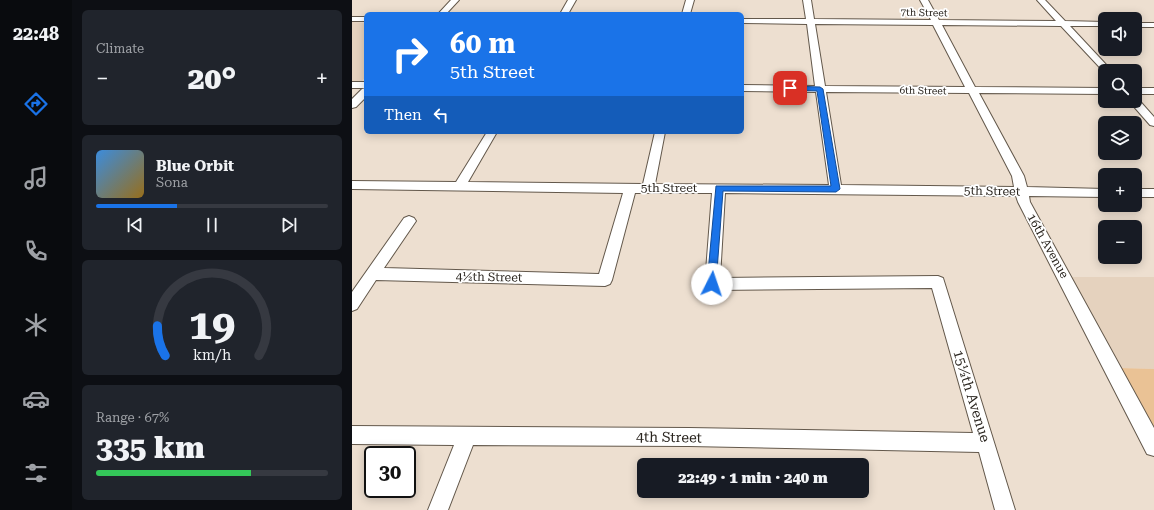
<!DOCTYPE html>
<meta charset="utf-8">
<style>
body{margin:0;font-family:"Roboto Serif",serif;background:#20242c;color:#f1f3f6;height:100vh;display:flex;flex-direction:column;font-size:15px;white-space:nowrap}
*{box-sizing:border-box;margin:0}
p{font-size:13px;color:#9ea1a6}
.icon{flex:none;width:22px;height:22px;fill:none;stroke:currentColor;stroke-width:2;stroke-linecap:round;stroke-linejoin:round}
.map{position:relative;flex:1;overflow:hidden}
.panel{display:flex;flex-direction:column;gap:10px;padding:10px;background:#0d0f14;width:280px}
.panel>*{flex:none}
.hud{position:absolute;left:12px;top:12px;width:380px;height:122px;border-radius:6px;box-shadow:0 2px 10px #0003;background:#1a73e8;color:#fff;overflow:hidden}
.fabs{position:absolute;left:746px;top:12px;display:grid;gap:8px}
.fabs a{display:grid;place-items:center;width:44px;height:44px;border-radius:6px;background:#171b24;box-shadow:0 2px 10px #0003;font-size:20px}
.speed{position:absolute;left:12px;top:446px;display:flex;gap:8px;font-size:20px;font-weight:700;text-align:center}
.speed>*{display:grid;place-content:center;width:52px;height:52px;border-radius:50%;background:#171b24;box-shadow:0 2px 10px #0003;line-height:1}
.speed .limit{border:2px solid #111;border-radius:6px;background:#fff;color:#111}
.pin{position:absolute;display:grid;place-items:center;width:34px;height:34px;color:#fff;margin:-17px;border-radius:8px;box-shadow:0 2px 6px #0006}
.me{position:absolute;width:44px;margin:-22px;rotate:4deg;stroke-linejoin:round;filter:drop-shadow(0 0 3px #0008)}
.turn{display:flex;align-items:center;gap:14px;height:84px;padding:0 20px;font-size:18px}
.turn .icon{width:52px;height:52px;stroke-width:2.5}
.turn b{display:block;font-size:28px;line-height:34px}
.then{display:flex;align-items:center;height:38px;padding:0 20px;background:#0003;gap:8px;font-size:15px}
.big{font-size:30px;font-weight:800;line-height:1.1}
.panel .tile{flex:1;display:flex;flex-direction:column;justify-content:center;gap:6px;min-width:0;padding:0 14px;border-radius:6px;background:#20242c}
.panel .dial{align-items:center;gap:0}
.dial svg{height:104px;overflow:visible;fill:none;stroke:#363941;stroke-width:7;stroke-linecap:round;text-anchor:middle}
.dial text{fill:#f1f3f6;stroke:none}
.song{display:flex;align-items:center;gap:12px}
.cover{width:48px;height:48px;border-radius:6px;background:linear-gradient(135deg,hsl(210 70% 55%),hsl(40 70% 35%))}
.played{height:4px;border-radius:2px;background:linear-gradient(90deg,#1a73e8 35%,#363941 35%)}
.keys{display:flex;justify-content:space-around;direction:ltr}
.heat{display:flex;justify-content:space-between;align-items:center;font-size:22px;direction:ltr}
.charge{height:6px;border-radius:3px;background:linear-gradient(90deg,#34c759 67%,#363941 0)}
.trip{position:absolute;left:285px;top:458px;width:232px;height:40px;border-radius:6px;background:#171b24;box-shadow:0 2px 10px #0003;font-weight:800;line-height:40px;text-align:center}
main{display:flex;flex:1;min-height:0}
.menu{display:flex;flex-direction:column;width:72px;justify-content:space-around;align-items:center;background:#090b0e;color:#9ea1a6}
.menu .icon{width:28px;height:28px}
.menu .active{color:#1a73e8}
.menu b{font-size:18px;color:#f1f3f6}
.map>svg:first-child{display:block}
.built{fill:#e5d2be}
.green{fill:#eac295}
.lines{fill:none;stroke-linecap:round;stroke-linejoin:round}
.minor-casing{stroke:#63584b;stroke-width:2}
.minor{fill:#fff;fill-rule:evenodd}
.route{fill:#1a73e8;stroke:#114b97}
.labels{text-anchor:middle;stroke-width:3.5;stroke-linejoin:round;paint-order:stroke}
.far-street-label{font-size:10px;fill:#2a251f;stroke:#fff}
.street-label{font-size:12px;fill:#2a251f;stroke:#fff}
.near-street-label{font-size:14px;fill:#2a251f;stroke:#fff}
</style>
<main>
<nav class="menu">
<b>22:48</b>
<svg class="icon active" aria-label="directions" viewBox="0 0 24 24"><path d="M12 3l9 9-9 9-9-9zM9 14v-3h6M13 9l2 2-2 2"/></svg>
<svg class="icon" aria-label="music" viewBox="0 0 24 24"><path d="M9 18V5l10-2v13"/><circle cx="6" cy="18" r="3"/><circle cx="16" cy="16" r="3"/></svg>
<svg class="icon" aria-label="phone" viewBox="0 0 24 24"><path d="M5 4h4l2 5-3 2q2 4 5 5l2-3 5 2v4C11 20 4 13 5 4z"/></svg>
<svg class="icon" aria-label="climate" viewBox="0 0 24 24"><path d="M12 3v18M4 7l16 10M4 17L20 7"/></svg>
<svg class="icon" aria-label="car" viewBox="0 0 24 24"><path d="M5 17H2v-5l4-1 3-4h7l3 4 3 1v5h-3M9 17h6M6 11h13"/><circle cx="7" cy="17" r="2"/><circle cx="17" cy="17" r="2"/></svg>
<svg class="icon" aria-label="filters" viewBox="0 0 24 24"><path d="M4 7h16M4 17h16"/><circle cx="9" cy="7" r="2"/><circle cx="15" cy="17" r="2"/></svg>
</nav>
<section class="panel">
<div class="tile"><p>Climate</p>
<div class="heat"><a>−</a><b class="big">20°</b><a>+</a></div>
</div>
<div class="tile">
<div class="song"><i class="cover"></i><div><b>Blue Orbit</b><p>Sona</p></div></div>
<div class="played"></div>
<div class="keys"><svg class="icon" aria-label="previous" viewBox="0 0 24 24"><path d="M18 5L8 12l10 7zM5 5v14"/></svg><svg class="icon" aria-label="pause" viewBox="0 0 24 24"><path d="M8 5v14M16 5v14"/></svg><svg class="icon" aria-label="next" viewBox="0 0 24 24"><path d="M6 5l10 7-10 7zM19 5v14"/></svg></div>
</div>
<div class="tile dial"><svg viewBox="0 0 100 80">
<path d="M14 69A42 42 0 1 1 86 69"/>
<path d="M14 69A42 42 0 0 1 8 46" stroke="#1a73e8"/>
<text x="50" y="56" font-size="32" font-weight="700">19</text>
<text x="50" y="72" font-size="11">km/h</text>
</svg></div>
<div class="tile"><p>Range · 67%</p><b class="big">335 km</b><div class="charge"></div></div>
</section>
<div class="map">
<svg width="802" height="510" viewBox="0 0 802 510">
<rect width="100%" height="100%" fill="#eddfd0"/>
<!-- built -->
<path class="built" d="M 0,22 L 14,23 L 14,77 L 0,90 Z
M 718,277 L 802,277 L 802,369 L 768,368 Z"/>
<!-- green -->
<path class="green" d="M 768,368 L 802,369 L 802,428 Z"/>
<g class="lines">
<!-- minor casing -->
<g class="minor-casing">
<path id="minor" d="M 99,0 L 107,0 L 94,14 L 86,14 Z
M 216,0 L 224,0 L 216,14 L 208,14 Z
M 334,0 L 342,0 L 338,14 L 330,14 Z
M 451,0 L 459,0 L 462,19 L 579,20 L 568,0 L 576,0 L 587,20 L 704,21 L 685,0 L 693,0 L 713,21 L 753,22 L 753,26 L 718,26 L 760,71 L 753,71 L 753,73 L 709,26 L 590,25 L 623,87 L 753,88 L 753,94 L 627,93 L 672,176 L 675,187 L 753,189 L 753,197 L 677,196 L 678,202 L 802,428 L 802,456 L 795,454 L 666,202 L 664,196 L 373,193 L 368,278 L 586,276 L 591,278 L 663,510 L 643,510 L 627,452 L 337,446 L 121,445 L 96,510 L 76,510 L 102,445 L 0,444 L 0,426 L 337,428 L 621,433 L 580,288 L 360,290 L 355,288 L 353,284 L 360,193 L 283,193 L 260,280 L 258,284 L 253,286 L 24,280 L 5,309 L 0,311 L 0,292 L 52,218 L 57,216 L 62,218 L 64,221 L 32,268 L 247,274 L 271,193 L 0,189 L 0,181 L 104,182 L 135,132 L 145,132 L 116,182 L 291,184 L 303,132 L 313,132 L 303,184 L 477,185 L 464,92 L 390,91 L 390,85 L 463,86 L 455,24 L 390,23 L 390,19 L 454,19 ZM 463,24 L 581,25 L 613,87 L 473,86 ZM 474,92 L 617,93 L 660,176 L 662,187 L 489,185 Z
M 0,17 L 14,17 L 14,21 L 0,21 Z
M 783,23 L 802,23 L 802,27 L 783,27 Z
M 0,82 L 14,82 L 14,88 L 0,88 Z
M 14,88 L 14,97 L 4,107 L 0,108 L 0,99 L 10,89 Z
M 783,88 L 802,88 L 802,94 L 783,94 Z
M 783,98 L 786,99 L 802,117 L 802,126 L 798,125 L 777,101 L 783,101 Z
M 783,189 L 802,189 L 802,197 L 783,197 Z"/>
</g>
<!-- minor -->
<use href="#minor" class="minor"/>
</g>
<!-- route -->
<path class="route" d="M 438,86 L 468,87 L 471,89 L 488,189 L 484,192 L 371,191 L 364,284 L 363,286 L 356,286 L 355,284 L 364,186 L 479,186 L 465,91 L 436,90 L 435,88 Z"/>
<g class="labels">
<!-- far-street labels -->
<g class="far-street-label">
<text transform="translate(572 12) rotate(1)" y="4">7th Street</text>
<text transform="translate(571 90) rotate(1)" y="4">6th Street</text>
</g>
<!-- street labels -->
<g class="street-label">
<text x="317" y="192">5th Street</text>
<text transform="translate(640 191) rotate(1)" y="4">5th Street</text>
<text transform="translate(696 246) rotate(61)" y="4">16th Avenue</text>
<text transform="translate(137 277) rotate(1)" y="4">4½th Street</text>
</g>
<!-- near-street labels -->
<g class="near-street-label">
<text transform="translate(620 396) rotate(73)" y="5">15½th Avenue</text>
<text transform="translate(317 437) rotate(1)" y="5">4th Street</text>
</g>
</g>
</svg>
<div class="fabs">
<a><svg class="icon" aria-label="sound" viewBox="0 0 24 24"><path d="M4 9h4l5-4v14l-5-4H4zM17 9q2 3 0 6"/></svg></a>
<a><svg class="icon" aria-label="search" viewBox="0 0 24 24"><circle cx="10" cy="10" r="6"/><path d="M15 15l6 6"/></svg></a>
<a><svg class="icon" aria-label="layers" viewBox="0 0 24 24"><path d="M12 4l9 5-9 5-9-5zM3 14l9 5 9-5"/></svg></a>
<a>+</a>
<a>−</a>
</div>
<div class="speed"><div class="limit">30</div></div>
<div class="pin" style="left:438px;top:88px;background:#d93025"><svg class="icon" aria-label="arrive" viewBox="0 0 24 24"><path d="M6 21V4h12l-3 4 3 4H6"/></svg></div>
<svg class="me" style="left:360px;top:284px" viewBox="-20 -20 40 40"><circle r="19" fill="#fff"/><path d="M0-13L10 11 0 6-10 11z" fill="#1a73e8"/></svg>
<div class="trip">22:49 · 1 min · 240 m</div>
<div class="hud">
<div class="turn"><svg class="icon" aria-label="right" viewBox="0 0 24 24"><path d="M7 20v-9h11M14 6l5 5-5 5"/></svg><div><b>60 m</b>5th Street</div></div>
<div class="then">Then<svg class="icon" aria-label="left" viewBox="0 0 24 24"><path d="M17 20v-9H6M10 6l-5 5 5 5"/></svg></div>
</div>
</div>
</main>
